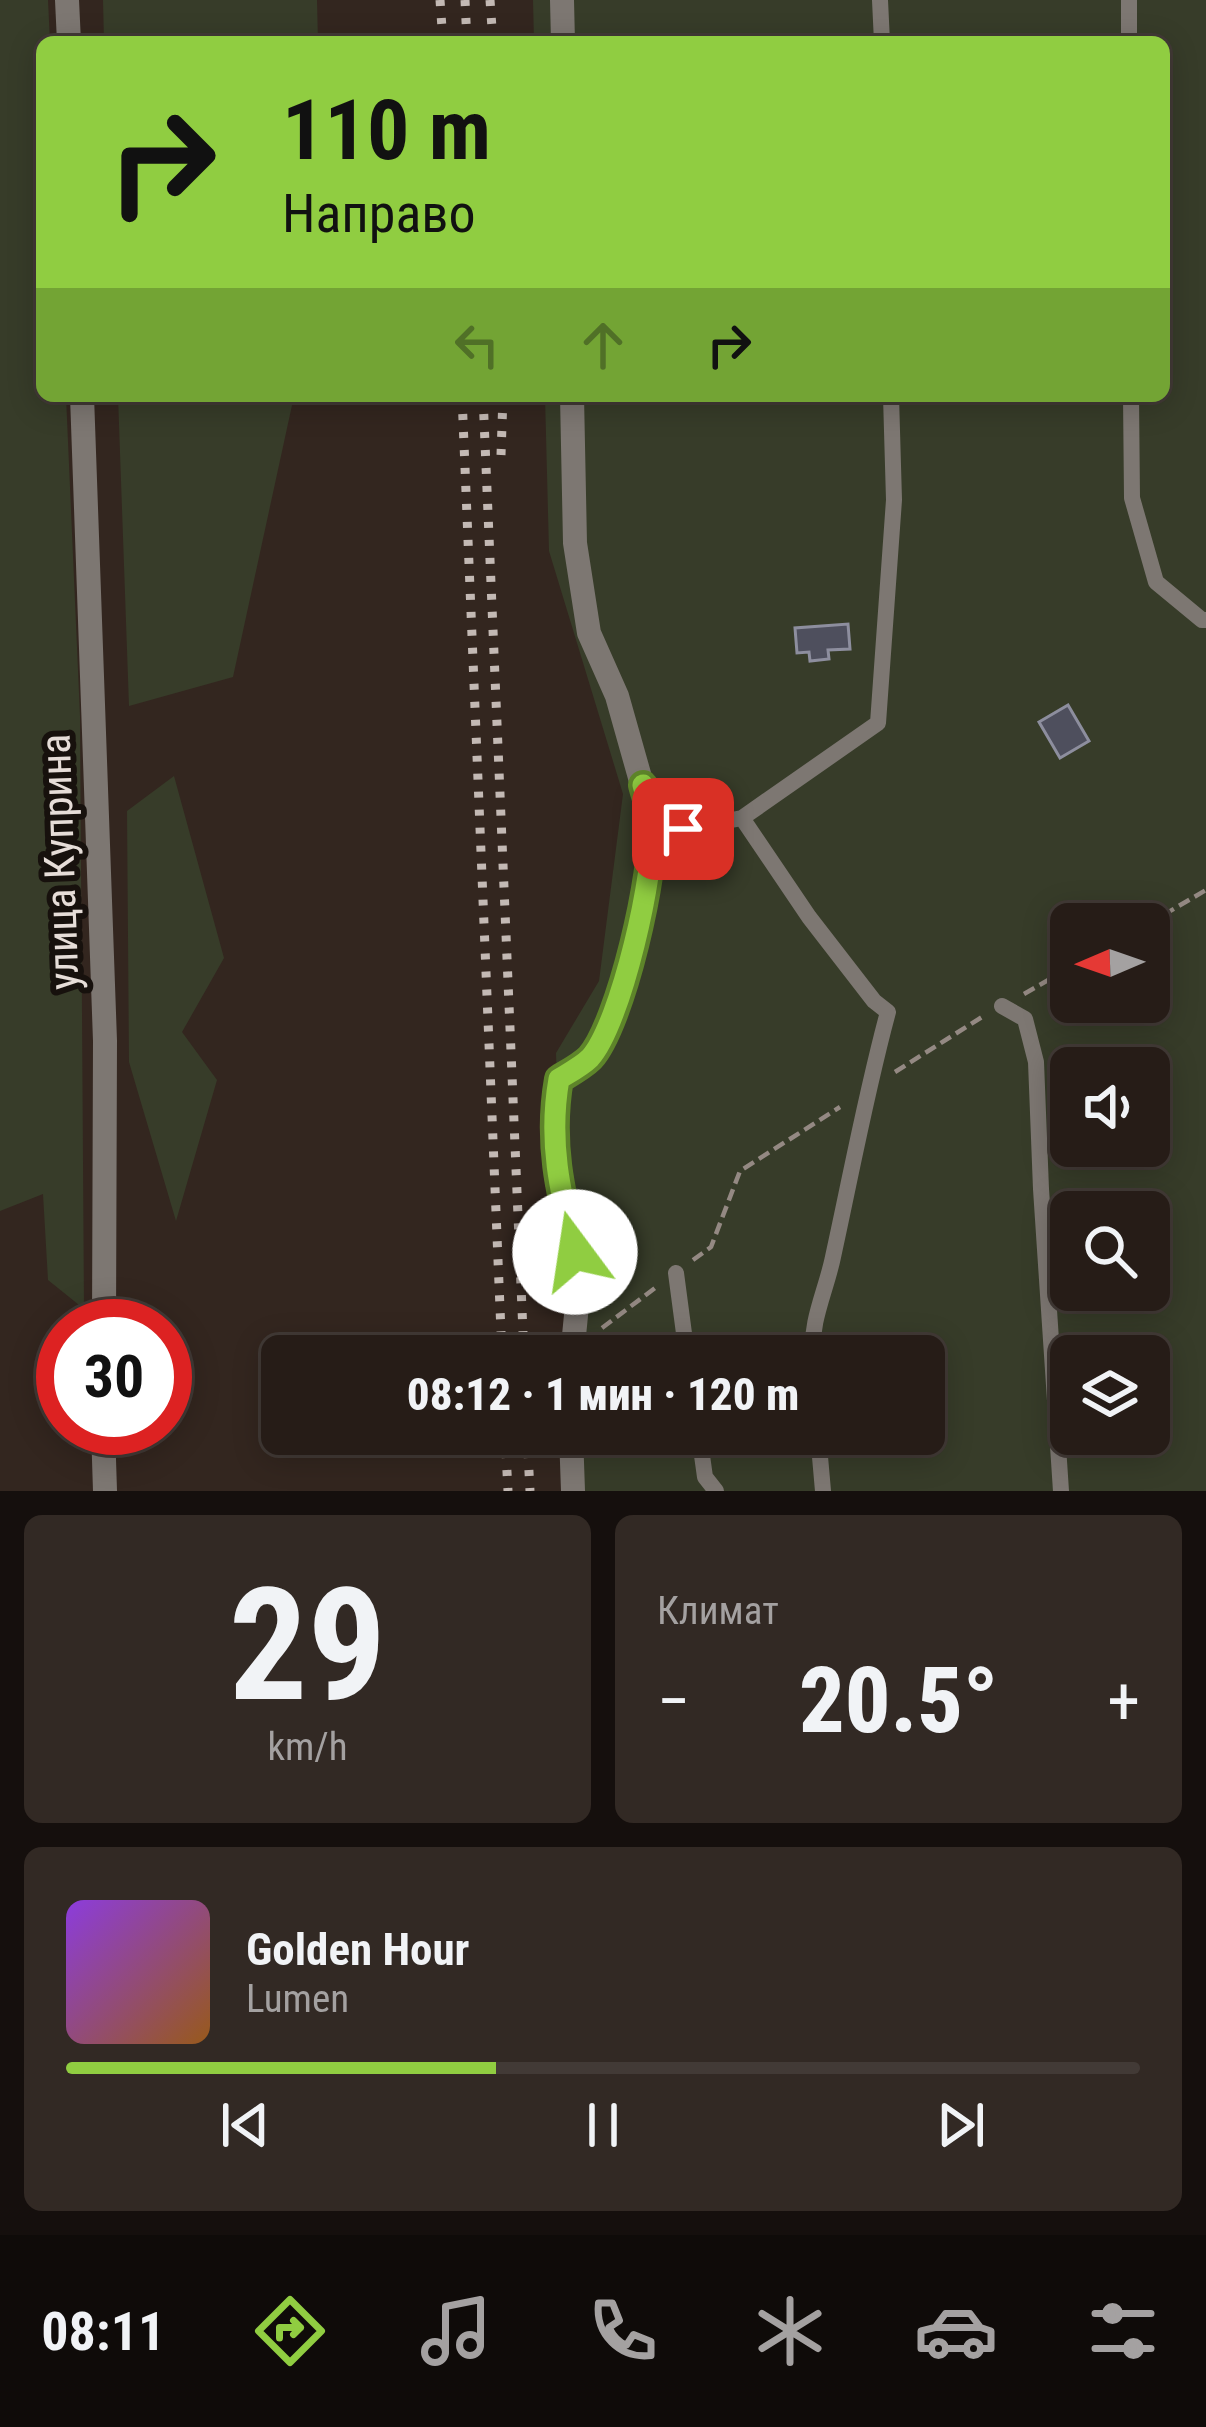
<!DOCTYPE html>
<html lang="ru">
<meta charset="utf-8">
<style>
body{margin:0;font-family:"Roboto Condensed",sans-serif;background:#322924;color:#f1f3f6;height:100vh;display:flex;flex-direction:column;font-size:45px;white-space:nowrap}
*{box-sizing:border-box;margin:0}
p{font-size:39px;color:#a4a1a1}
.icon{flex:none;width:66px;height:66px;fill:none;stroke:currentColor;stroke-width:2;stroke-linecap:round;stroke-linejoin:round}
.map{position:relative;height:1491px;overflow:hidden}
.sheet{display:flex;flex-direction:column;gap:24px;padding:24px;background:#150f0d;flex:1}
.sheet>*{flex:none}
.banner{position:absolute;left:36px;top:36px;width:1134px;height:366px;border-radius:18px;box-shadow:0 6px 30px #0003,0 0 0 3px #423a36;background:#90cd41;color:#111;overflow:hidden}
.needle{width:78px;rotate:268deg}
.tools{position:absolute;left:1050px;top:903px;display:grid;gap:24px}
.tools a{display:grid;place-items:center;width:120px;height:120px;border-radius:18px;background:#261c17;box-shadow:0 6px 30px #0003,0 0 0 3px #423a36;font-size:60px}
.speed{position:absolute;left:36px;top:1299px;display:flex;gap:24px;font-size:60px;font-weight:700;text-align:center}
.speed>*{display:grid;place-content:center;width:156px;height:156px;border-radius:50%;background:#261c17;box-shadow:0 6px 30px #0003,0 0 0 3px #423a36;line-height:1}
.speed .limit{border:18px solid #d22;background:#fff;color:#111}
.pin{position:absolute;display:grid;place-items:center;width:102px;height:102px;color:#fff;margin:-51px;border-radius:24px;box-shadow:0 6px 18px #0006}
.me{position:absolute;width:132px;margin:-66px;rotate:346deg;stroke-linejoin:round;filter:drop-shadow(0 0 9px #0008)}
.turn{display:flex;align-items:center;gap:42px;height:252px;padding:0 48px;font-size:54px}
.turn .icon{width:156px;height:156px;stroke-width:2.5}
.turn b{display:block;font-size:84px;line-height:102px}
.lanes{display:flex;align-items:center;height:114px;padding:0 48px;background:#0003;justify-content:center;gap:60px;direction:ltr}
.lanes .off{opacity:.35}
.big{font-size:90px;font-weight:800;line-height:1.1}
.sheet .widget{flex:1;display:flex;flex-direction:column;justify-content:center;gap:18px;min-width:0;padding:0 42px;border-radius:18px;background:#322924}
.sheet .dial{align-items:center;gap:0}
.dial b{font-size:156px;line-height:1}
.song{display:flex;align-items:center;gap:36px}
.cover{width:144px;height:144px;border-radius:18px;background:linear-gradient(135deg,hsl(270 70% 55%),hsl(30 70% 35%))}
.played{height:12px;border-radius:6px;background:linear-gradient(90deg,#90cd41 40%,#423a36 40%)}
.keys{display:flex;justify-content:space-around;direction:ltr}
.heat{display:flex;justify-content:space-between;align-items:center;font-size:66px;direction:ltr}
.sheet .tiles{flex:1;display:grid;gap:24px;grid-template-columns:1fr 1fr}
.widget:last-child{grid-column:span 2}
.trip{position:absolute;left:261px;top:1335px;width:684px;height:120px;border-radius:18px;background:#261c17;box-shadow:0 6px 30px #0003,0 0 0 3px #423a36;font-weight:800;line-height:120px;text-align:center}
.dock{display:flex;height:192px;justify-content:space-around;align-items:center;background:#0f0b09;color:#a4a1a1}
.dock .icon{width:84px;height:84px}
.dock .current{color:#90cd41}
.dock b{font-size:54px;color:#f1f3f6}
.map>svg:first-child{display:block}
.green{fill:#373c29;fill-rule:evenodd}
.building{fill:#4e4f5d;stroke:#8d8e9e;stroke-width:3}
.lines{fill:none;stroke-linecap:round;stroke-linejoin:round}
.path{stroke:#948983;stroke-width:4.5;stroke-dasharray:12 6;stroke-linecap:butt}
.service{stroke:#7d7772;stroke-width:16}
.minor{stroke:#7d7772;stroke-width:24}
.rail{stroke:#c3b9b4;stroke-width:9;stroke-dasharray:6 12;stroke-linecap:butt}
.route-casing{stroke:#5e852a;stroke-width:30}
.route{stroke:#90cd41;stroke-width:21}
.labels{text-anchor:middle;stroke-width:12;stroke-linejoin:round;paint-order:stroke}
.street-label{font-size:42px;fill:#e6ddd8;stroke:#17110d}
</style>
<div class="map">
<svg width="1206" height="1491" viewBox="0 0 1206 1491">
<rect width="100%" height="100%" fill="#33261f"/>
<!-- green -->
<path class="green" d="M 0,0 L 48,0 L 50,42 L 42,42 L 42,396 L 66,396 L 80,716 L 84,1309 L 48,1280 L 43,1194 L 0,1211 Z
M 103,0 L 317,0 L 318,42 L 104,42 Z
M 533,0 L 1206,0 L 1206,1491 L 572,1491 L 569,1434 L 924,1434 L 924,1356 L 566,1356 L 556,1053 L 599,981 L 623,794 L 549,551 L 545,396 L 1164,396 L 1164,42 L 534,42 ZM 1071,924 L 1149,924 L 1149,1002 L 1071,1002 ZM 1071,1068 L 1149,1068 L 1149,1146 L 1071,1146 ZM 1071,1212 L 1149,1212 L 1149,1290 L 1071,1290 ZM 1071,1356 L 1149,1356 L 1149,1434 L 1071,1434 Z
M 118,396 L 294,396 L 233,677 L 129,706 Z
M 174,776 L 224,958 L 182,1032 L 217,1080 L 176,1221 L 129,1062 L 127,811 Z"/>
<!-- building -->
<path class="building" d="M 848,624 L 850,649 L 828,650 L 829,659 L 810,661 L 809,652 L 797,653 L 795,628 Z
M 1068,705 L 1089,741 L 1060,758 L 1039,722 Z
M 1071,1246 L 1071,1276 L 1057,1277 L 1054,1248 Z"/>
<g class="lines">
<!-- path -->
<path class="path" d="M 1148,924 L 1206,890
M 1024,994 L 1071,967
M 895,1072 L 982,1017
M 693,1260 L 711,1247 L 740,1171 L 840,1107
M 602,1328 L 655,1288"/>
<!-- service -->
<path class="service" d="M 880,0 L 882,42
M 1129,0 L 1129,42
M 1131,396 L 1132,498 L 1156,582 L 1202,620 L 1206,620
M 653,802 L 668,826 L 684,829 L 742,818 L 809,917 L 874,1001 L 888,1012 C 866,1093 851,1175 833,1257 C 826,1291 810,1321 813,1356
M 742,818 L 878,723 L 894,500 L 891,396
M 1002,1006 L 1025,1019 L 1036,1062 L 1041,1189 L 1061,1491
M 676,1273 L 687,1356
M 699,1434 L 705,1477 L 716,1491
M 818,1434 L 823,1491"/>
<!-- minor -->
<path class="minor" d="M 67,0 L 69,42
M 562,0 L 563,42
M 82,396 L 105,1041 L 104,1326
M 572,1356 L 578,1295 L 575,1252 L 557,1182 L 553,1114 L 559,1079 L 590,1058 L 613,1017 L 628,967 L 650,864 L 652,820 L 617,696 L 589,633 L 575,543 L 572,396
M 103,1428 L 105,1491
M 571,1434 L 573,1491"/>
<!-- rail -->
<path class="rail" d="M 440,0 L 443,42
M 465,0 L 467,42
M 490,0 L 493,42
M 462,396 L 502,1356
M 483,396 L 524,1356
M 501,455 L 503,396
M 505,1434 L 508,1491
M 527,1434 L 530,1491"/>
</g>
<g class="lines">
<!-- route casing -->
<g class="route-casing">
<path id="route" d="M 575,1252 C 560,1192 548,1141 559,1079 C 569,1073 582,1066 590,1058 C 621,1024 656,869 652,822 C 651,810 646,797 643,785 L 668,826 L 683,829"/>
</g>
<!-- route -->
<use href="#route" class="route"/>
</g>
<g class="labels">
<!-- street labels -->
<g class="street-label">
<text transform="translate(59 862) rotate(-92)" y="15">улица Куприна</text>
</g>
</g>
</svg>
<div class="tools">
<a><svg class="needle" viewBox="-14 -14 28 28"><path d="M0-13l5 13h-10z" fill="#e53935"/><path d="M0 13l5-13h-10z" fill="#a4a1a1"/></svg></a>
<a><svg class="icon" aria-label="sound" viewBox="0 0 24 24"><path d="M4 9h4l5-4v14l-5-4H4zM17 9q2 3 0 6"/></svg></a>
<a><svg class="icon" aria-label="search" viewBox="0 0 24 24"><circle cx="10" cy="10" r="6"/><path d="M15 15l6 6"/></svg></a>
<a><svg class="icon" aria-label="layers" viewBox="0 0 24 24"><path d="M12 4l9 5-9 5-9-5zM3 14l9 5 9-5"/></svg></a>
</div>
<div class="speed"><div class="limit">30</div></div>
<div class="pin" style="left:683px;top:829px;background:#d93025"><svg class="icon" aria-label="arrive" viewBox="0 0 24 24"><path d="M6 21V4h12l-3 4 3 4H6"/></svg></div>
<svg class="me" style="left:575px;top:1252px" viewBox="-20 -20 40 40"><circle r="19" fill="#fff"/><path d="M0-13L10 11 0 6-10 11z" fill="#90cd41"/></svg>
<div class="trip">08:12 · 1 мин · 120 m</div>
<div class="banner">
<div class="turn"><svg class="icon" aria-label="right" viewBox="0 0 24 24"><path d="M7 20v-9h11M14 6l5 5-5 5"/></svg><div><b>110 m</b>Направо</div></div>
<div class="lanes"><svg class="icon off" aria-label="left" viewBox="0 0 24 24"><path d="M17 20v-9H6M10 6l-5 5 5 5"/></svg><svg class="icon off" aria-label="ahead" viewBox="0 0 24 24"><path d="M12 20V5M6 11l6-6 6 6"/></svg><svg class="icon" aria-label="right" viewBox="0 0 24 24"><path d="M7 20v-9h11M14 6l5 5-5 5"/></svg></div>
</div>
</div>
<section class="sheet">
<div class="tiles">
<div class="widget dial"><b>29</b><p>km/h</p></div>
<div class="widget"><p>Климат</p>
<div class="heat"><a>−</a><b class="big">20.5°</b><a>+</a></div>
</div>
<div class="widget">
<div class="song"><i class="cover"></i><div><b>Golden Hour</b><p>Lumen</p></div></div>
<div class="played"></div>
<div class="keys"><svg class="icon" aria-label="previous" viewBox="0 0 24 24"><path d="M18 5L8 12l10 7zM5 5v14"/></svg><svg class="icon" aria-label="pause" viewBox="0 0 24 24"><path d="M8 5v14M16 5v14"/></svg><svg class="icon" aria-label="next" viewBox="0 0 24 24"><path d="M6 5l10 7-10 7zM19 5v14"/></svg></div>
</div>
</div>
</section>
<nav class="dock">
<b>08:11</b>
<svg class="icon current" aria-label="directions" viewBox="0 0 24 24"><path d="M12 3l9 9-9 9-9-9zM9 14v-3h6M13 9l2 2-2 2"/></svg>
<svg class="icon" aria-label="music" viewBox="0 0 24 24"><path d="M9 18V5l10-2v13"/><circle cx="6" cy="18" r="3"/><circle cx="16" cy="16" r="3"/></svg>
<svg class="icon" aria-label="phone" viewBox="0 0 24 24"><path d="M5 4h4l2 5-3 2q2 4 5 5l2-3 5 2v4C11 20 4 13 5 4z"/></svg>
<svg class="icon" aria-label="climate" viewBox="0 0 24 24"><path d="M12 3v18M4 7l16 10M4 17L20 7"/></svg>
<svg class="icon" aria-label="car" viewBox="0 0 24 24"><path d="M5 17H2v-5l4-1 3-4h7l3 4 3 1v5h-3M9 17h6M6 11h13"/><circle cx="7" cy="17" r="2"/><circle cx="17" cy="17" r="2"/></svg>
<svg class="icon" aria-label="filters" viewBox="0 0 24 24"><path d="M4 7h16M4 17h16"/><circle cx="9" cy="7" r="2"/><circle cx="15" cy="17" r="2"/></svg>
</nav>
